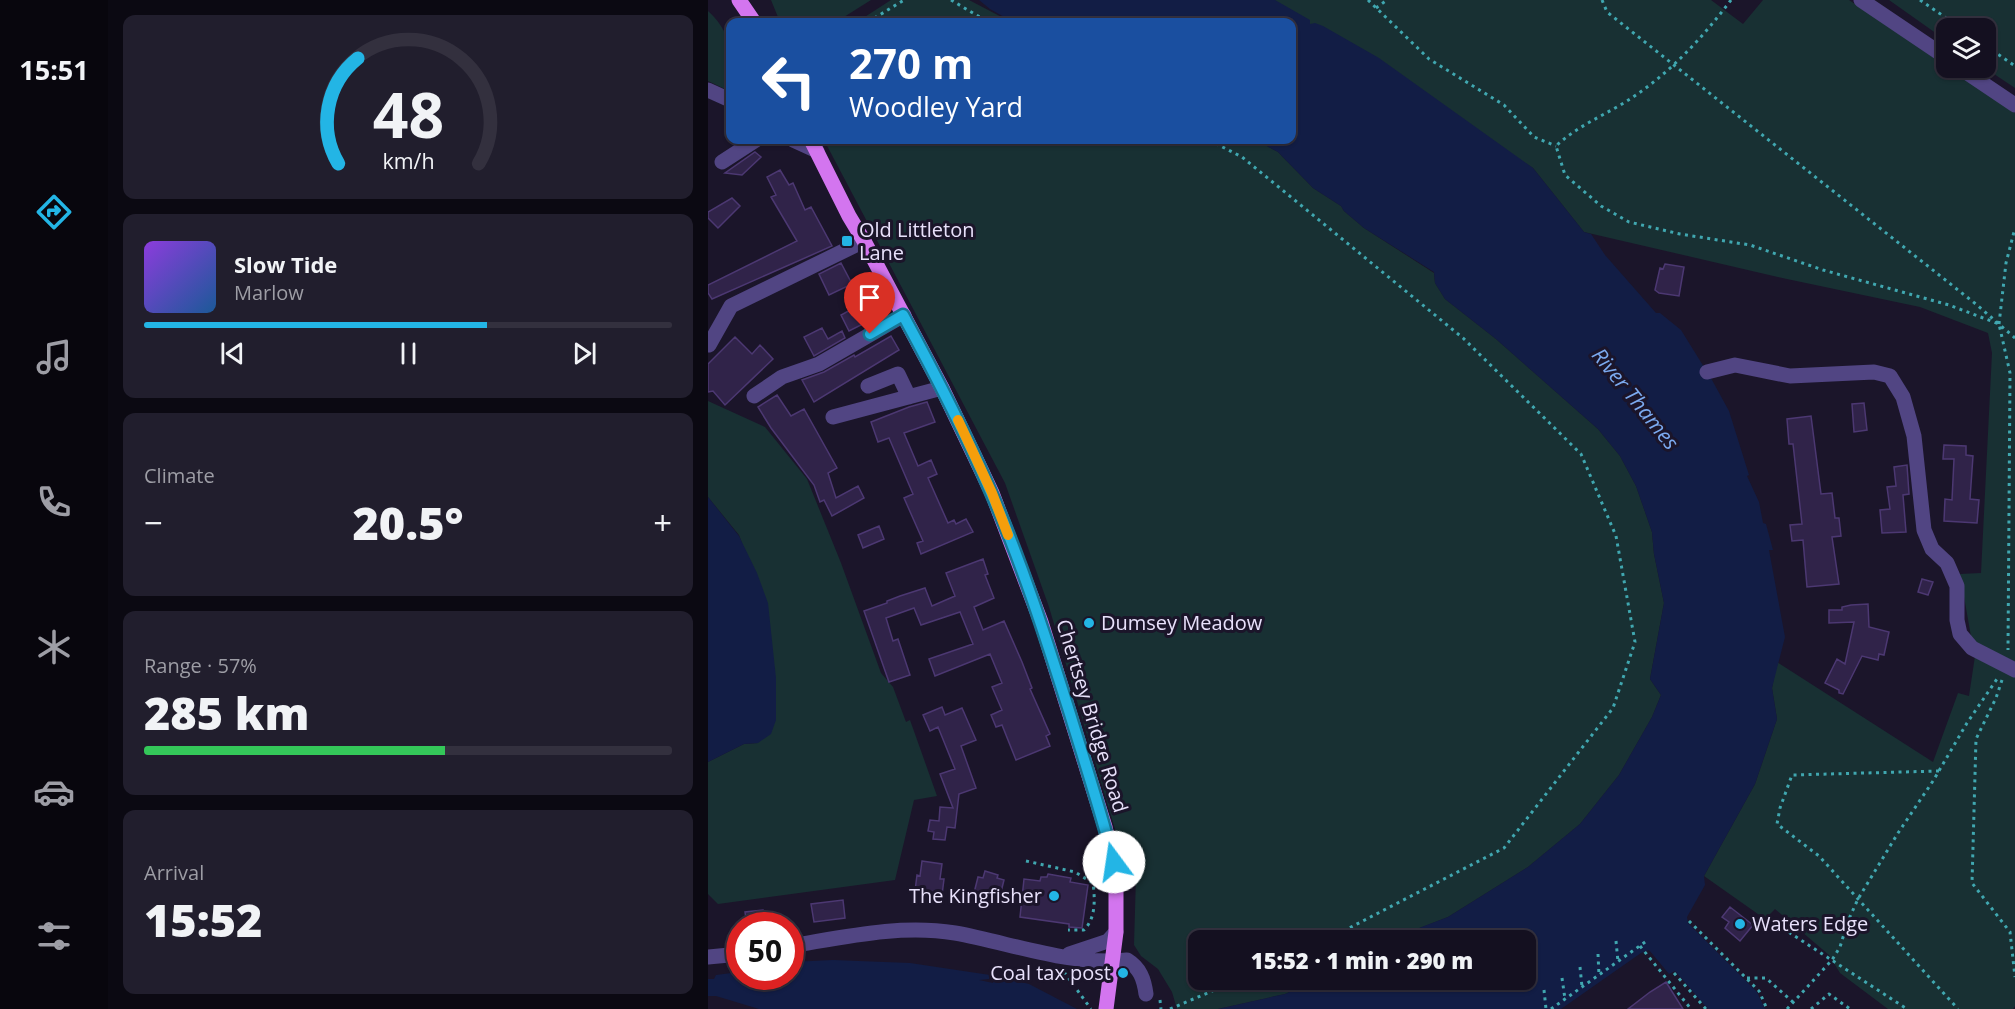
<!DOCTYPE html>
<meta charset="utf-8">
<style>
body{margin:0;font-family:"Open Sans",sans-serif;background:#211e2d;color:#f1f3f6;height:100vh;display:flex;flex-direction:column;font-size:22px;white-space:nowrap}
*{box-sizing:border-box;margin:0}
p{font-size:20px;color:#9d9da5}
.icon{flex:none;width:33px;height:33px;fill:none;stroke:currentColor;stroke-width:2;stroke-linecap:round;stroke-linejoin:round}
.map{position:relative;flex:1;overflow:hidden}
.side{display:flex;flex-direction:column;gap:15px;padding:15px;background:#0b0912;width:600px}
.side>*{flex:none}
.hud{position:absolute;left:18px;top:18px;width:570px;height:126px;border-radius:12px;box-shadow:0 2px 4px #0004,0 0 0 2px #33303e;background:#1a4fa0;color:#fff;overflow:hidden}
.tools{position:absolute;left:1228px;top:18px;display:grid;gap:12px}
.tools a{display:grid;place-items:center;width:60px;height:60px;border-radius:12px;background:#141020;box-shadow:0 2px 4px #0004,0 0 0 2px #33303e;font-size:30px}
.speed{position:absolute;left:18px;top:912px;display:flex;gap:12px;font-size:30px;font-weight:700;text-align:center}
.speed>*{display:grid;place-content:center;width:78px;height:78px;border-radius:50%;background:#141020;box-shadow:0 2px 4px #0004,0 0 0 2px #33303e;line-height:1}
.speed .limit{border:9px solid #d22;background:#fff;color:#111}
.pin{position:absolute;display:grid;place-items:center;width:51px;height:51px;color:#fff;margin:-62px -26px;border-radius:50% 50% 50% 0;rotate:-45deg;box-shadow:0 0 6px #0007}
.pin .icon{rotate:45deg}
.me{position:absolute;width:66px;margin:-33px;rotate:346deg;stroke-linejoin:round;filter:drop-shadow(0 0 4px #0008)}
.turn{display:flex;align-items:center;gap:21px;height:126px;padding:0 24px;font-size:27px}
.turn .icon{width:78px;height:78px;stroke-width:2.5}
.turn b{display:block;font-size:42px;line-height:51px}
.big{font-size:45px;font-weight:800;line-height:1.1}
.side .tile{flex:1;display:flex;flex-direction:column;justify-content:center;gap:9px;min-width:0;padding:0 21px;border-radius:12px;background:#211e2d}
.side .dial{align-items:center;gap:0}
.dial svg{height:156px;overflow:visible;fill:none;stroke:#33303e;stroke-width:7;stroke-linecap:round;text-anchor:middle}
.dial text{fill:#f1f3f6;stroke:none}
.song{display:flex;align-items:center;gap:18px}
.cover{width:72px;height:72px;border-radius:9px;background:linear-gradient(135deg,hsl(270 70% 55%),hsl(210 70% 35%))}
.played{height:6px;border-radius:3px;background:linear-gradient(90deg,#23b5e5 65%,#33303e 65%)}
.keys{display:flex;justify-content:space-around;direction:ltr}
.heat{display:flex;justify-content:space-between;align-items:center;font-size:33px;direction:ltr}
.charge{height:9px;border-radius:4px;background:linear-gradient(90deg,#34c759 57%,#33303e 0)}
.trip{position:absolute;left:480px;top:930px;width:348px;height:60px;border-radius:12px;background:#141020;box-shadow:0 2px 4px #0004,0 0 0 2px #33303e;font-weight:800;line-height:60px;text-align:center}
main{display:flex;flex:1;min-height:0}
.dock{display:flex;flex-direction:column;width:108px;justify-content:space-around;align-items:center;background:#08060d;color:#9d9da5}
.dock .icon{width:42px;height:42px}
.dock .active{color:#23b5e5}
.dock b{font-size:27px;color:#f1f3f6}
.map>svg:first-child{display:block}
.green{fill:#183033}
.water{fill:#121d45}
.building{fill:#302349;stroke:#4c3872;stroke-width:1.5}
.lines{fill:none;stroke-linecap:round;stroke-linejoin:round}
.path{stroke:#40a7b0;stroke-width:3;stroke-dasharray:3 4.5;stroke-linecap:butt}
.minor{stroke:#514583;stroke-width:15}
.major{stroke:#d375ef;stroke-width:15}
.route-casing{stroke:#177695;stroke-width:15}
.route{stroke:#23b5e5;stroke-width:10}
.slow{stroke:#f59e0b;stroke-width:10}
.poi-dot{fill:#23b5e5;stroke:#1b152a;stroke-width:2}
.labels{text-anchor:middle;stroke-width:6;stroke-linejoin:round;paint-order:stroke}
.poi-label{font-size:20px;fill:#e8e1fb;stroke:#1b152a;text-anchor:start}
.street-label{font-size:20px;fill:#e8e1fb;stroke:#1b152a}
.water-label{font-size:21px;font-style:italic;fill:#7ba9ef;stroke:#1b152a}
</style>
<main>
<nav class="dock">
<b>15:51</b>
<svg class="icon active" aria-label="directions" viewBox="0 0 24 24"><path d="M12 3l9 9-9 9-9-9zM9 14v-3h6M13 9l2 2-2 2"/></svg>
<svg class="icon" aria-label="music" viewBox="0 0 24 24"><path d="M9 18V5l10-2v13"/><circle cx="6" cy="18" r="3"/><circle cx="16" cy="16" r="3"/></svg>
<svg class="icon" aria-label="phone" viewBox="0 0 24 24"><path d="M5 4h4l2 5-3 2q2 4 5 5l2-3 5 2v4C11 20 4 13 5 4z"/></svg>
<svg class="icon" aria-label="climate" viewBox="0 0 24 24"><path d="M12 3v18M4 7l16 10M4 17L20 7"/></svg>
<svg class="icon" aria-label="car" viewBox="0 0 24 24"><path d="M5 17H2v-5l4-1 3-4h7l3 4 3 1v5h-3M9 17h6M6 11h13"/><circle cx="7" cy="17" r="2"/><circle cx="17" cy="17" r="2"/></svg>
<svg class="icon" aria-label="filters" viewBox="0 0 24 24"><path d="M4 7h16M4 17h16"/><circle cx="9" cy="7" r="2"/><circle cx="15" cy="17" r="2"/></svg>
</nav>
<section class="side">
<div class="tile dial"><svg viewBox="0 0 100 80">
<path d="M14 69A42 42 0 1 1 86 69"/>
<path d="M14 69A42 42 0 0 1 24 15" stroke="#23b5e5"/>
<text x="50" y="56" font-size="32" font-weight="700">48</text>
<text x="50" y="72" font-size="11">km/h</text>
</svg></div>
<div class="tile">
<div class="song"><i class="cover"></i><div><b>Slow Tide</b><p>Marlow</p></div></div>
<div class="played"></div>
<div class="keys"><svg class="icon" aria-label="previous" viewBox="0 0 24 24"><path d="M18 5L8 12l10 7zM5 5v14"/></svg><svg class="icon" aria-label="pause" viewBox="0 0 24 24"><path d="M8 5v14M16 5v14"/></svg><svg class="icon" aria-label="next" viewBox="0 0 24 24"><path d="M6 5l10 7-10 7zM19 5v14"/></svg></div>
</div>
<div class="tile"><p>Climate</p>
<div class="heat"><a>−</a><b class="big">20.5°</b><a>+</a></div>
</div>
<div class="tile"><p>Range · 57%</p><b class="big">285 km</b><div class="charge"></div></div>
<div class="tile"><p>Arrival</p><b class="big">15:52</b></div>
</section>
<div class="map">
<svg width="1307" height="1009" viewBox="0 0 1307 1009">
<rect width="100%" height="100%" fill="#1b152a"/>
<!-- green -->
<path class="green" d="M 63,0 L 163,0 L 128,22 L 72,22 Z
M 183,0 L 261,0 L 303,22 L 149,22 Z
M 559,0 L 1003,0 L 1035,24 L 1055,0 L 1141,0 L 1307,113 L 1307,662 L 1264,642 L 1252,574 L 1273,573 L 1284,353 L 1280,333 L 1212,307 L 1079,279 L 876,232 L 825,168 Z
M 1181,0 L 1307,0 L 1307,88 L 1277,68 L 1278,28 L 1239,28 L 1239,41 Z
M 0,11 C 25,34 23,54 22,85 L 17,89 L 0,81 Z
M 116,140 L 548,140 L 570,152 L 605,188 L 633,206 L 636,211 L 656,228 L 726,273 L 727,283 L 737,299 L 788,339 L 890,429 L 912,456 L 928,486 L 944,532 L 946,554 L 956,603 L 942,679 L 953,695 L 944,717 L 911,775 L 872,824 L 820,867 L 740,917 L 686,938 L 685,940 L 490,940 L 490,980 L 609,980 L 577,994 L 510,1009 L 469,1009 L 464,992 L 450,969 L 433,956 L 426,945 L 428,876 L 412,846 L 341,607 L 297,483 Z
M 0,401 L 57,427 L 99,479 L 133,563 L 173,673 L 185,687 L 198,722 L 202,720 L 229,796 L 206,800 L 187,880 L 10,904 L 0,894 L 0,762 L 36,744 L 50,743 L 34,543 L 31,535 L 0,497 Z
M 1267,656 L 1307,676 L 1307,1006 L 1305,1009 L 1180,1009 L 1132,973 L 1121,955 L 1067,909 L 1057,919 L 996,876 L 1047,784 L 1069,719 L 1064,688 L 1069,662 L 1225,762 L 1250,693 L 1261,696 Z"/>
<!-- water -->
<path class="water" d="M 271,0 L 567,0 L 602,20 L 602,24 L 607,23 L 615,26 L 671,58 L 825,168 L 876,232 L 883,234 L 897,255 L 948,313 L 952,313 L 973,330 L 1004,380 L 1021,411 L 1041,475 L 1039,476 L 1051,502 L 1055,523 L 1058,524 L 1065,550 L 1061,550 L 1077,637 L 1064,688 L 1069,719 L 1047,784 L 996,876 L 997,885 L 979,917 L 980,923 L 1049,992 L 1057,1009 L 1000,1009 L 967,971 L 961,974 L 941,950 L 933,953 L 853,1009 L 510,1009 L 577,994 L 609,980 L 818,980 L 818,940 L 685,940 L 685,938 L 740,917 L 820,867 L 872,824 L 911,775 L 944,717 L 953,695 L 942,679 L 956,603 L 946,554 L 944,532 L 928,486 L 912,456 L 890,429 L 788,339 L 737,299 L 727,283 L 726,272 L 656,228 L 636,211 L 633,206 L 605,188 L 570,152 L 548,140 L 584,140 L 584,22 L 305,22 L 282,9 Z
M 0,497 L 31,536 L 49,573 L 60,603 L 68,678 L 68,720 L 63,734 L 50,743 L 36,744 L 0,762 Z
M 125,960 L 202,963 L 282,975 L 281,979 L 271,980 L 285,983 L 286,980 L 283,980 L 284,975 L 321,984 L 369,1009 L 51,1009 L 8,996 L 0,996 L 0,979 L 6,979 L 8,975 L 31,972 L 32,976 L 82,976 L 83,962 Z"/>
<!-- building -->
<path class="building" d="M 47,152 L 53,157 L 34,175 L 17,173 Z
M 72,170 L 81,185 L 85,183 L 97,210 L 103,207 L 124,246 L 4,299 L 0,293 L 0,285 L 89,241 L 63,197 L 68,195 L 59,177 Z
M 24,198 L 32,206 L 10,228 L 0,218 L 0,212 Z
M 133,263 L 144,284 L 121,295 L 111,274 Z
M 957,264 L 976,267 L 971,296 L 951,293 L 947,290 L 952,268 L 955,269 Z
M 155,303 L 163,320 L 141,331 L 133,315 Z
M 114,328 L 120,339 L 134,331 L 137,338 L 106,356 L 96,337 Z
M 183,336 L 191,350 L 106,402 L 94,380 L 116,372 L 146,355 L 147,357 Z
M 27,337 L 44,354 L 52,345 L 65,359 L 17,405 L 5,391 L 0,392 L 0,364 Z
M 69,395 L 83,416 L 96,409 L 129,468 L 120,473 L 128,498 L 150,486 L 156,498 L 124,516 L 116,500 L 112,502 L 106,485 L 63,428 L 50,407 Z
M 219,402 L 227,422 L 196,433 L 210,466 L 223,460 L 229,474 L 220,478 L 240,523 L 246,520 L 248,524 L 258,519 L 265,532 L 213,554 L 209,543 L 215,541 L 196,498 L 205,494 L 181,438 L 170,442 L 163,422 L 201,407 Z
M 1156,403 L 1159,430 L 1146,432 L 1144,404 Z
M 1103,416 L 1113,494 L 1124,493 L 1127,518 L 1131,518 L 1133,536 L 1124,537 L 1131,584 L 1099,587 L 1095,540 L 1084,541 L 1082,525 L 1094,524 L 1085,444 L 1081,444 L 1079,419 Z
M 1236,445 L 1258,446 L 1258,455 L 1265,456 L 1262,499 L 1271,500 L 1269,523 L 1236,521 L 1237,499 L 1244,500 L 1246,459 L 1235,459 Z
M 1199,465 L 1201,494 L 1195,495 L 1198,532 L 1174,533 L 1172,510 L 1182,509 L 1179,487 L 1188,486 L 1186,467 Z
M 171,526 L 176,539 L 155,548 L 150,535 Z
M 275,559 L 280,574 L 277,575 L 286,598 L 266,607 L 275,630 L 296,621 L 314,662 L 324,688 L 322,689 L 342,734 L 338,736 L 342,746 L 308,760 L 294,725 L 288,727 L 283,715 L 294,710 L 284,687 L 294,683 L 282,654 L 227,676 L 221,659 L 265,644 L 252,612 L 213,625 L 206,608 L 178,618 L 185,641 L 190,639 L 202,675 L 181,682 L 156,611 L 179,603 L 179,601 L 192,596 L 217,588 L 224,606 L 247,596 L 238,573 Z
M 1214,579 L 1225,582 L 1220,595 L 1210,592 Z
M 1160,604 L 1161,627 L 1181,632 L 1176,655 L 1171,654 L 1170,660 L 1154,656 L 1135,694 L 1131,693 L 1131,690 L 1117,683 L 1129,659 L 1137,664 L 1146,622 L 1121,623 L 1121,610 L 1134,610 L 1134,607 L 1143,605 Z
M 234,707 L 237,715 L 254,708 L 268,740 L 253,746 L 268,788 L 251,794 L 247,828 L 239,827 L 237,840 L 225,839 L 226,832 L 220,831 L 222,820 L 231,821 L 232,807 L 245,808 L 232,774 L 247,769 L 230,727 L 222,731 L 215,715 Z
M 214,861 L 234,864 L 232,879 L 236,879 L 234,895 L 207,891 L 209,875 L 212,876 Z
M 277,871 L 290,875 L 289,878 L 296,880 L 290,904 L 265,897 L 270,877 L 275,878 Z
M 340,874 L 363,878 L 362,882 L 380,885 L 374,928 L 361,927 L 361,924 L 312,917 L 316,879 L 332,881 L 333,877 L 339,877 Z
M 135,900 L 137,918 L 106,922 L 103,904 Z
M 1022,907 L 1045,925 L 1032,941 L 1017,928 L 1021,922 L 1014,917 Z
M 55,910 L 57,926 L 39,926 L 37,912 Z
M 958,982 L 975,1009 L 920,1009 L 942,992 Z"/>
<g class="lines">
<!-- path -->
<path class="path" d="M 243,0 L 280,22
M 660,0 L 721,59 L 796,105 L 826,137 L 848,146
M 894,0 L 899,12 L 1269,305 L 1307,338
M 1023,0 C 995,37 964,71 925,97 C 900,114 870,125 848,146 L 857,175 L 893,206 L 921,222 L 972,234 L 1042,245 L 1115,270 L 1241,305 L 1291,324 L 1302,373 L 1300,650
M 1212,0 L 1253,28
M 668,8 L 679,0
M 160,22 L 196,0
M 1278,46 L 1307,66
M 501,140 L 534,157 L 755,338 L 873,454 L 908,536 L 927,642 L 905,708 L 796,848 L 618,940
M 1291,324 L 1298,263 L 1307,228
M 1294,680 L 1288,698 L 1268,739 L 1264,883 L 1302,932 L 1307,977
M 1231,771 L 1084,775 L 1072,808 L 1069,824 L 1111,856 L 1250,1009
M 318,861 L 367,872 L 385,883 C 387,899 388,918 376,930 L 360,930
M 1062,920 L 1199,1009
M 981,921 L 1051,991 L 1059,1009
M 908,941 L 910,962
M 932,946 L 983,1009
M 890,954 L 891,975
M 872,967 L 874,987
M 356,972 L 383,1009
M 966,973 L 998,1009
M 854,978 L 857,999
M 1039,978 L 1058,978 L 1085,1002
M 836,990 L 838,1009
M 452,1000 L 453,1009
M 462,1009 L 530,980
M 843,1009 L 940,940
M 1079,1009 L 1124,960 L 1132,947 L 1140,921 L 1150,899 L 1190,833 L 1225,781 L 1259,723 L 1291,676
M 1103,1009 L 1121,994 L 1142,1009"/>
<!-- minor -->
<path class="minor" d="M 1153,0 L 1239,58
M 1252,68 L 1307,105
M 0,90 L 22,100
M 85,140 L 109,151
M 14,162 L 48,140
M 1,345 L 23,306 L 156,241
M 999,372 L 1027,365 L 1082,376 L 1166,372 L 1182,376 L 1195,397 L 1206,436 L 1216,530 L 1224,549 L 1239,563 L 1249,586 L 1249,620 L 1252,634 L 1264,648 L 1307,670
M 160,386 L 190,374 L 201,397
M 46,396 L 74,377 L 111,364 L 196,315
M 125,417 L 234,388
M 82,946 C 137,937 192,924 247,933 C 303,943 361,966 419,960 C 432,968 436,979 438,994
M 361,954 L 400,941 L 408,932
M 0,957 L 32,954"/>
<!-- major -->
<path class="major" d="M 31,0 L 46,22
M 103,140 L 141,216 L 156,241 L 234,388 L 267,457 L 284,493 L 333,622 L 397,827 L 408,876 L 408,932 L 398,1009"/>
</g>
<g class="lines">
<!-- route casing -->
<g class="route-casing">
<path id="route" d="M 162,334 L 195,315 C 226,372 256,430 282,490 C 314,563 338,638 362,714 C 377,763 393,812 406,862"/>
</g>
<!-- route -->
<use href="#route" class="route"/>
<!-- slow -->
<path class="slow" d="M 250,420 L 284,493 L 300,535"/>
</g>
<!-- markers -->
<g class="poi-dot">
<rect x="133" y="235" width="12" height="12" rx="3"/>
<circle cx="381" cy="623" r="6"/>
<circle cx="346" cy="896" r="6"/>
<circle cx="1032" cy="924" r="6"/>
<circle cx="415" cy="973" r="6"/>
</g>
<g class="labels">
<!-- poi labels -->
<g class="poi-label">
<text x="151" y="237">Old Littleton<tspan x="151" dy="23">Lane</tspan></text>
<text x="393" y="630">Dumsey Meadow</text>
<text x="334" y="903" text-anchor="end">The Kingfisher</text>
<text x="1044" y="931">Waters Edge</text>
<text x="403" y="980" text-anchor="end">Coal tax post</text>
</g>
<!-- street labels -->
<g class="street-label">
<text transform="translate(384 716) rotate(73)" y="7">Chertsey Bridge Road</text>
</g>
<!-- water labels -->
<g class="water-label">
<text transform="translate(927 399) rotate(51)" y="7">River Thames</text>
</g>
</g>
</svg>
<div class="tools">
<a><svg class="icon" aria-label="layers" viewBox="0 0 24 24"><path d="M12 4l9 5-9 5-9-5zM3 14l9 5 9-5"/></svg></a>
</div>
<div class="speed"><div class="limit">50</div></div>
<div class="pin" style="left:162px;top:334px;background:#d93025"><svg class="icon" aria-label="arrive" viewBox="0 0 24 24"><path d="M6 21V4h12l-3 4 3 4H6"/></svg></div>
<svg class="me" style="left:406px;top:862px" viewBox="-20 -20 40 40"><circle r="19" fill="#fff"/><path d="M0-13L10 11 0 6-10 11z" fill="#23b5e5"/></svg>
<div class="trip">15:52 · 1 min · 290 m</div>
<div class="hud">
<div class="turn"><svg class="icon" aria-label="left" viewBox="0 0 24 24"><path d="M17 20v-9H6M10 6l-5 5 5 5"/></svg><div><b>270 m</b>Woodley Yard</div></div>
</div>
</div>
</main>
